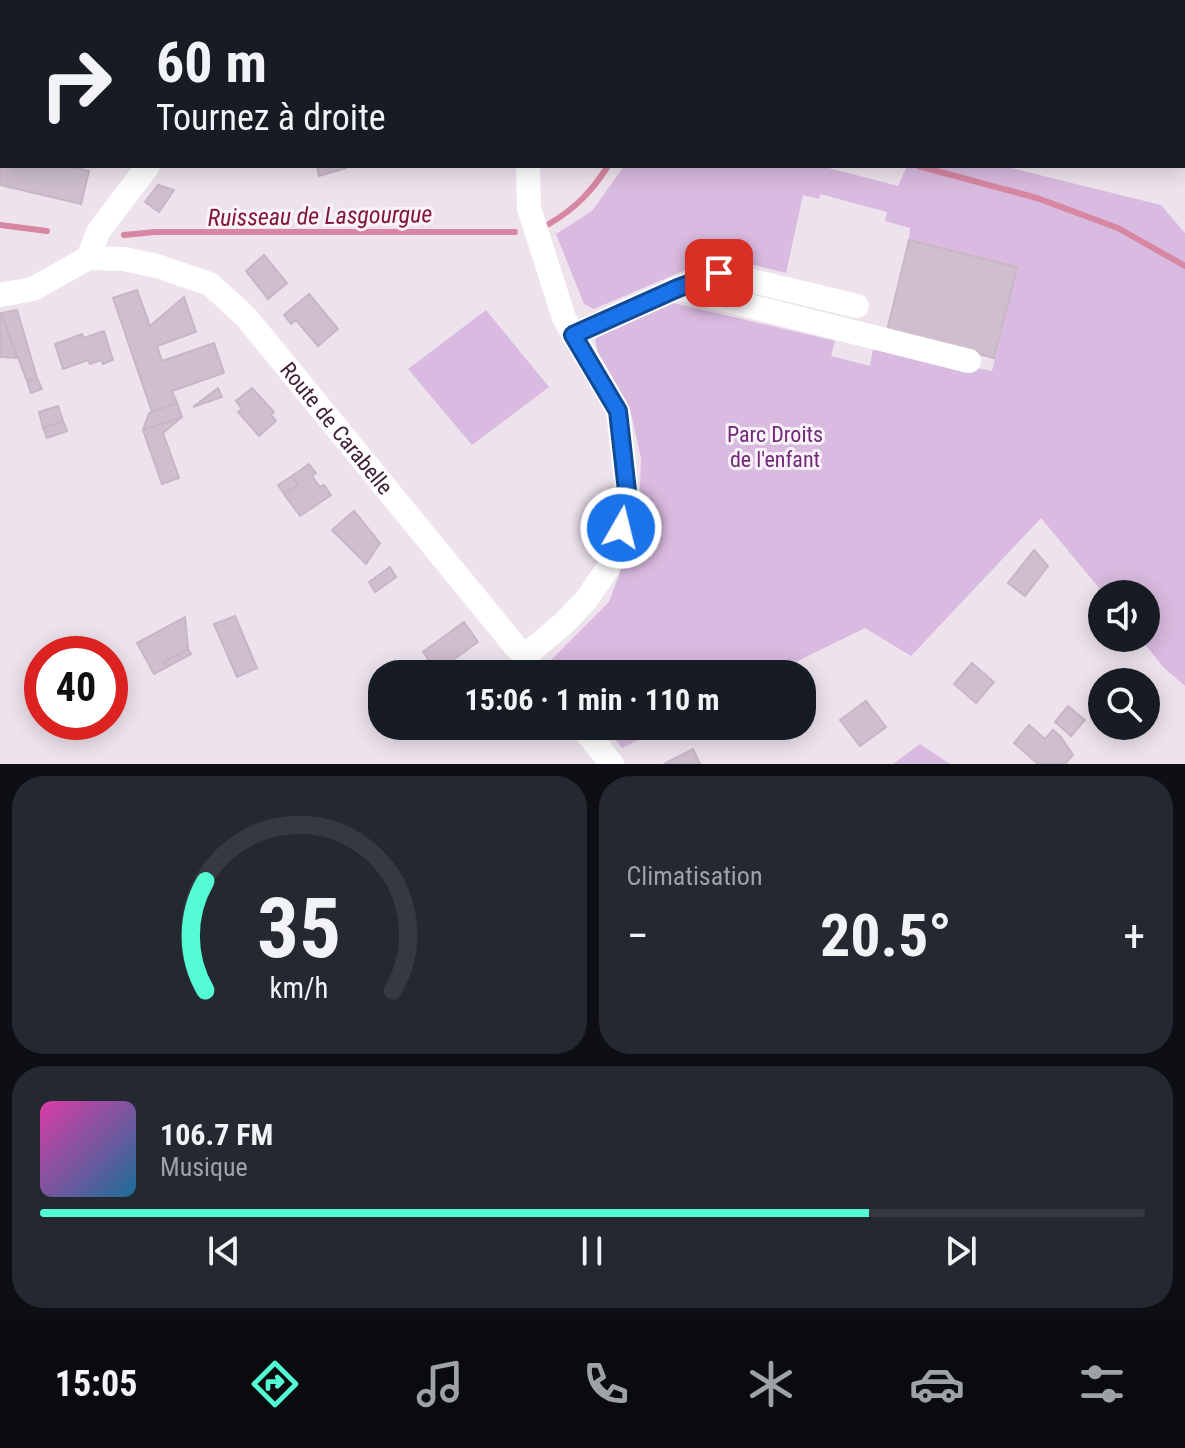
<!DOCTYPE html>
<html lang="fr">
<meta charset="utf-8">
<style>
body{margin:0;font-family:"Roboto Condensed",sans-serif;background:#242831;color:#f1f3f6;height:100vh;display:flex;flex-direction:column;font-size:30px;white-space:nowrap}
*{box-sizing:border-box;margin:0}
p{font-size:26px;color:#9ea1a6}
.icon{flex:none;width:44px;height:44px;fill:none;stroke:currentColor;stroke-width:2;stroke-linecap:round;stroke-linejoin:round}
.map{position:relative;height:764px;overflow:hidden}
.sheet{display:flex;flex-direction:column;gap:12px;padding:12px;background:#0d0f14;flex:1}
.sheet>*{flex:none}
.banner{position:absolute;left:0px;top:0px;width:1186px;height:168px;box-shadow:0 4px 20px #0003;background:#171b24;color:#f1f3f6;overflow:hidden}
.tools{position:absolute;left:1088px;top:580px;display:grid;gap:16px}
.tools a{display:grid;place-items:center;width:72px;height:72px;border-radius:50%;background:#171b24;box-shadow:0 4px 20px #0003;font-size:40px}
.speed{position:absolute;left:24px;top:636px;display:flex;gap:16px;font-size:40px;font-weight:700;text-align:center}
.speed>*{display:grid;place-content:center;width:104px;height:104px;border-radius:50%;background:#171b24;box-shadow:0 4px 20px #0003;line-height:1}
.speed .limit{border:12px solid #d22;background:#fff;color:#111}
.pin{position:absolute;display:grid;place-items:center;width:68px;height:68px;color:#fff;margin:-34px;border-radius:16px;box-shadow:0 4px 12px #0006}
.me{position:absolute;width:88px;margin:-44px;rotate:8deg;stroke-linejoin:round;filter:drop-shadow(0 0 6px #0008)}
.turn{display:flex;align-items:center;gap:28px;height:168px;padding:0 24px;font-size:36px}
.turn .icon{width:104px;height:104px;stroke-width:2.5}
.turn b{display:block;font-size:56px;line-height:68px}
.big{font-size:60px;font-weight:700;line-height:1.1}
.sheet .widget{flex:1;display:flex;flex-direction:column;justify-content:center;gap:12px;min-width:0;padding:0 28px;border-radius:32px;background:#242831}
.sheet .dial{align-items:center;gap:0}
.dial svg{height:208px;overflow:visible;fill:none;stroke:#363941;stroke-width:7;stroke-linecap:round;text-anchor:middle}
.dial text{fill:#f1f3f6;stroke:none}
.song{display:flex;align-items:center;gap:24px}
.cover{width:96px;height:96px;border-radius:12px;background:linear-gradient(135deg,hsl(320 70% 55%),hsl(200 70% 35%))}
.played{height:8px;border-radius:4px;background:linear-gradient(90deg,#53fcd5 75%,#363941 75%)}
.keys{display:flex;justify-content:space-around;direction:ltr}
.heat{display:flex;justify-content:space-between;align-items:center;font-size:44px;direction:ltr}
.sheet .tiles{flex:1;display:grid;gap:12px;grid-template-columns:1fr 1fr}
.widget:last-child{grid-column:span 2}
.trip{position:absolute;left:368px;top:660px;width:448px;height:80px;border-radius:32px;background:#171b24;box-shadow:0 4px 20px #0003;font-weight:700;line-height:80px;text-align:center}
.dock{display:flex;height:128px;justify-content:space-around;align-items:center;background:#090b0e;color:#9ea1a6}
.dock .icon{width:56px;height:56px}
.dock .active{color:#53fcd5}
.dock b{font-size:36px;color:#f1f3f6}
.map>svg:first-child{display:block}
.green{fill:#d9bae0}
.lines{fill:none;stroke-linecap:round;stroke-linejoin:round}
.stream{stroke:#d787a1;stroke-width:6}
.building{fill:#cfbfce;stroke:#c8b5c6;stroke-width:2}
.minor{stroke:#fff;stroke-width:24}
.route-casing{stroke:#114b97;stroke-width:20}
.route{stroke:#1a73e8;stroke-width:14}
.labels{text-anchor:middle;stroke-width:6;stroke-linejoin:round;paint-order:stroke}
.street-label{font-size:22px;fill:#412139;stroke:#faf4fa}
.park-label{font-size:22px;fill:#73287b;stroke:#faf4fa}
.water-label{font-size:24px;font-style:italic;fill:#821638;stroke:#faf4fa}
</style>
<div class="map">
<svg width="1185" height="764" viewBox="0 0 1185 764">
<rect width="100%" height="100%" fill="#eee3ed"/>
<!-- green -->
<path class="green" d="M 624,166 L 821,166 L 898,186 L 907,166 L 1003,166 L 1161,205 L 1185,233 L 1185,686 L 1164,668 L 1140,638 L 1146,638 L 1146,594 L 1104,594 L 1041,518 L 911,656 L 865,628 L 771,674 L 563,674 L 551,660 L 609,602 L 639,521 L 641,459 L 630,409 L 598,353 L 595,338 L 669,302 L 835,341 L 831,356 L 870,366 L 873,349 L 992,371 L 1017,268 L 909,240 L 910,228 L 885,221 L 887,212 L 820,194 L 819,199 L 803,195 L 786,273 L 718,256 L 594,309 L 584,304 L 556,234 L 592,211 Z
M 486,310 L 549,387 L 472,445 L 408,369 Z
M 604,726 L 666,726 L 622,748 Z
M 920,744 L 950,764 L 893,764 Z"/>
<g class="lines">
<!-- stream -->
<path class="stream" d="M 918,166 L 1037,198 L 1118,228 L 1185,266
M 549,224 C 576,208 591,192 608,166
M 0,225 L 47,231
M 124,235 L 155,232 L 515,232"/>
</g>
<!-- building -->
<path class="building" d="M 48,0 L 101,0 L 100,2 L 48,2 Z
M 686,0 L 776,0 L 785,2 L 686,2 Z
M 1054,0 L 1114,0 L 1113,2 L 1057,2 Z
M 0,35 L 2,40 L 2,114 L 0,116 Z
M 0,150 L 2,150 L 2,166 L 68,166 L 89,171 L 81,204 L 0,185 Z
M 317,166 L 346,166 L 346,168 L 319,176 Z
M 158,185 L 174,190 L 159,212 L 145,202 Z
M 909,240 L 1017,267 L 994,358 L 887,331 Z
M 264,255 L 287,283 L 268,299 L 246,271 Z
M 137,290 L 150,326 L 184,297 L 196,332 L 157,346 L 162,361 L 214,343 L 224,373 L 172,391 L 177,403 L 152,412 L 113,298 Z
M 309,294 L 338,329 L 318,346 L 296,320 L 291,324 L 284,315 Z
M 17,310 L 37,378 L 27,381 L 1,313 Z
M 0,313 L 1,313 L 17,358 L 1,357 Z
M 104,331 L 113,360 L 103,364 L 101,360 L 90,364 L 88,360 L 63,369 L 55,344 L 82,334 L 84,338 Z
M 37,378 L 42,389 L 31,393 L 27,381 Z
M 218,388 L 222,397 L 193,407 Z
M 252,388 L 274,412 L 271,415 L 276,421 L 259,436 L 238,412 L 242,409 L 236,401 Z
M 177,403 L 182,417 L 143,430 L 149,413 Z
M 58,406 L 63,421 L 43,428 L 39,412 Z
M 182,417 L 163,433 L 179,478 L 162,484 L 143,430 Z
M 63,421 L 67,431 L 47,438 L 43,428 Z
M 309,464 L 316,473 L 312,476 L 320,487 L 324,485 L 331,495 L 300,516 L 284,494 L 298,485 L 292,476 Z
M 292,476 L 298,485 L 284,494 L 278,485 Z
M 354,511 L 380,543 L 366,564 L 332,530 Z
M 1034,550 L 1048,566 L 1025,596 L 1008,583 Z
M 390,567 L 396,577 L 375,592 L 369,582 Z
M 235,616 L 257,668 L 237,677 L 214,624 Z
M 185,617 L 188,649 L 164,662 L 167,667 L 154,674 L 137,643 Z
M 464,622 L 478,642 L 437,671 L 423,652 Z
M 188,649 L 191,654 L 167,667 L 164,662 Z
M 972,663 L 994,682 L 976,703 L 954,684 Z
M 866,701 L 886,727 L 860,746 L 840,720 Z
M 1068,706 L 1085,720 L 1071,736 L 1055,722 Z
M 1029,725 L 1045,739 L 1053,730 L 1061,737 L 1073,755 L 1065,764 L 1038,764 L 1014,743 Z
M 693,749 L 700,764 L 664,764 Z"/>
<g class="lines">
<!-- minor -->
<g class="minor">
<path d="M 398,0 L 405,2"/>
<path d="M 530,0 L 532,2"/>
<path d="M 601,0 L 610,2"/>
<path d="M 277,2 L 279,0"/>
<path d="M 479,2 L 487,0"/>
<path d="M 565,2 L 568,0"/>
<path d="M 1184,55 L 1185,56"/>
<path d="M 1184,151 L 1185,152"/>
<path id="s1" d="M 88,258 L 124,259 L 157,266 L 210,284 L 246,317 L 538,674"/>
<path d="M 88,258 L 98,232 L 148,166"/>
<path d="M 678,288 L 719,273 L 857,306"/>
<path d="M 0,295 L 33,289 L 88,258"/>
<path d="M 573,335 L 678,288 L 969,361"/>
<path d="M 524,657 L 564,623 L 586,600 L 608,568 L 621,528 L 627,491 L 618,411 L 564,318 L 529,208 L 528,166"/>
<path d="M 581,726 L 612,764"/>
</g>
</g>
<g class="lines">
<!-- route casing -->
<g class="route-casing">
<path id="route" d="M 621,528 L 627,491 L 618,411 L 573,335 L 678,288 L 719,273"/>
</g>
<!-- route -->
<use href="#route" class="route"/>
</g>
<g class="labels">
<!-- street labels -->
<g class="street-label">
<text dy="8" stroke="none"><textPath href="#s1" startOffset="318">Route de Carabelle</textPath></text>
</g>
<!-- park labels -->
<g class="park-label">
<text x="775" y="442">Parc Droits<tspan x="775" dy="25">de l'enfant</tspan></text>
</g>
<!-- water labels -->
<g class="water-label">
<text transform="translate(320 216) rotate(-1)" y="8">Ruisseau de Lasgourgue</text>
</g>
</g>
</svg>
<div class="tools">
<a><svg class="icon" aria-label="sound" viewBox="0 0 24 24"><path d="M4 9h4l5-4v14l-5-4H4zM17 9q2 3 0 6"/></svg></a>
<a><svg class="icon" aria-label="search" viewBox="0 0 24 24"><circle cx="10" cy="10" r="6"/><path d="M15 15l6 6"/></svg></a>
</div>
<div class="speed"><div class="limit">40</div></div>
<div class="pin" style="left:719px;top:273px;background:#d93025"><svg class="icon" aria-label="arrive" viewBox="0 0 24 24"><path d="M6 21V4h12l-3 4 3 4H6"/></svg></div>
<svg class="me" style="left:621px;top:528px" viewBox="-20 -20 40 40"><circle r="17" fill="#1a73e8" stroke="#fff" stroke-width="3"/><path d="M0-11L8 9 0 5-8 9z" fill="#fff"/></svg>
<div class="trip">15:06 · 1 min · 110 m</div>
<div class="banner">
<div class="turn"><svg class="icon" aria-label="right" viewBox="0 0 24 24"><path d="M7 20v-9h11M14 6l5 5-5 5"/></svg><div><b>60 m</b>Tournez à droite</div></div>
</div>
</div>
<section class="sheet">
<div class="tiles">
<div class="widget dial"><svg viewBox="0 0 100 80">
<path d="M14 69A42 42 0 1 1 86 69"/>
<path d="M14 69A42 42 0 0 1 14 27" stroke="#53fcd5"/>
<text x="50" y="56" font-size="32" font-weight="700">35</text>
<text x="50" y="72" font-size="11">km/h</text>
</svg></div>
<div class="widget"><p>Climatisation</p>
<div class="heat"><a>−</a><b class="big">20.5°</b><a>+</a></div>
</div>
<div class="widget">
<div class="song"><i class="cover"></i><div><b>106.7 FM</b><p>Musique</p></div></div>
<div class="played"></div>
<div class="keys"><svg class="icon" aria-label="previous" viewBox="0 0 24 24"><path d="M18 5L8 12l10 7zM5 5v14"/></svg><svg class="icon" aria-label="pause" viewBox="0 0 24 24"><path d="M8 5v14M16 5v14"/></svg><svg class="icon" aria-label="next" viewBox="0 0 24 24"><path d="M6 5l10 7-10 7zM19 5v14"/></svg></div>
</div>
</div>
</section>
<nav class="dock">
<b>15:05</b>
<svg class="icon active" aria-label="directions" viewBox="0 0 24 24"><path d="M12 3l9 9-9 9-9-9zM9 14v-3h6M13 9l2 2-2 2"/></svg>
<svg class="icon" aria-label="music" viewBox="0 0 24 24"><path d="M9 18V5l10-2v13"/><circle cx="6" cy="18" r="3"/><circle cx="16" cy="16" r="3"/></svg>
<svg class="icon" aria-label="phone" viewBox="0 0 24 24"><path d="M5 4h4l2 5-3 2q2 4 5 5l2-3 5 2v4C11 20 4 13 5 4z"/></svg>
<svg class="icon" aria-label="climate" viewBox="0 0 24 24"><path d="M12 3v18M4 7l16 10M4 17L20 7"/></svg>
<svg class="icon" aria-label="car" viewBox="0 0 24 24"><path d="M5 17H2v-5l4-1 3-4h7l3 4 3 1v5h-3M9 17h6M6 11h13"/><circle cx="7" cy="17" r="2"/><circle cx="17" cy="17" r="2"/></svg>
<svg class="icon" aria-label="filters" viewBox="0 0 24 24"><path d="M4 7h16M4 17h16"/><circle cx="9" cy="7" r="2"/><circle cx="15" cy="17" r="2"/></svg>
</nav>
